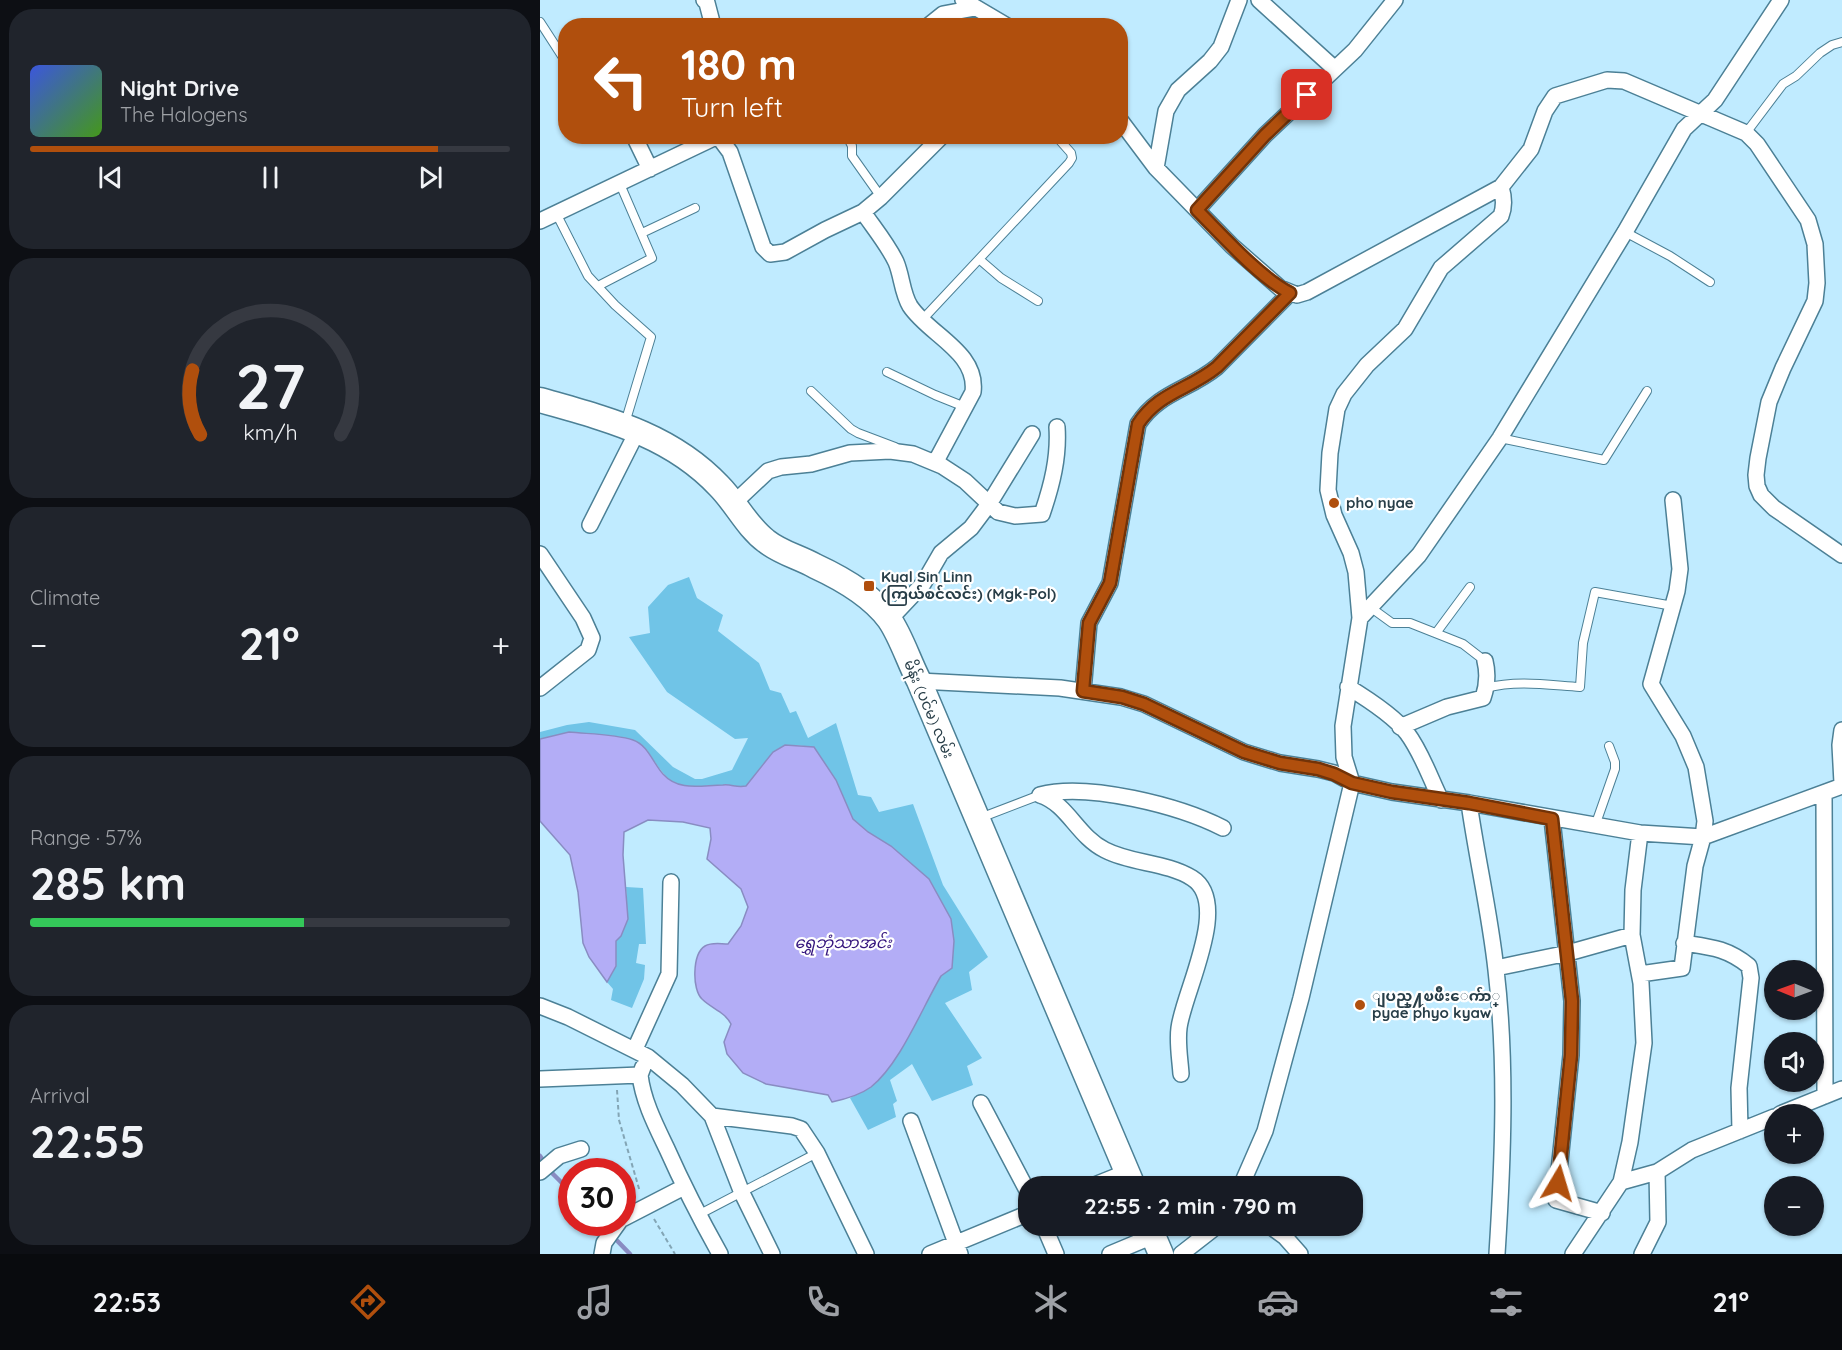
<!DOCTYPE html>
<meta charset="utf-8">
<style>
body{margin:0;font-family:Quicksand,"Noto Sans Myanmar",sans-serif;background:#20242c;color:#f1f3f6;height:100vh;display:flex;flex-direction:column;font-size:22px;white-space:nowrap}
*{box-sizing:border-box;margin:0}
p{font-size:20px;color:#9ea1a6}
.icon{flex:none;width:33px;height:33px;fill:none;stroke:currentColor;stroke-width:2;stroke-linecap:round;stroke-linejoin:round}
.map{position:relative;flex:1;overflow:hidden}
.side{display:flex;flex-direction:column;gap:9px;padding:9px;background:#0d0f14;width:540px}
.side>*{flex:none}
.hud{position:absolute;left:18px;top:18px;width:570px;height:126px;border-radius:24px;box-shadow:0 2px 4px #0004;background:#b04f0d;color:#fff;overflow:hidden}
.needle{width:39px;rotate:271deg}
.controls{position:absolute;left:1224px;top:960px;display:grid;gap:12px}
.controls a{display:grid;place-items:center;width:60px;height:60px;border-radius:50%;background:#171b24;box-shadow:0 2px 4px #0004;font-size:30px}
.speed{position:absolute;left:18px;top:1158px;display:flex;gap:12px;font-size:30px;font-weight:700;text-align:center}
.speed>*{display:grid;place-content:center;width:78px;height:78px;border-radius:50%;background:#171b24;box-shadow:0 2px 4px #0004;line-height:1}
.speed .limit{border:9px solid #d22;background:#fff;color:#111}
.pin{position:absolute;display:grid;place-items:center;width:51px;height:51px;color:#fff;margin:-26px;border-radius:12px;box-shadow:0 3px 9px #0006}
.me{position:absolute;width:66px;margin:-33px;rotate:7deg;stroke-linejoin:round;filter:drop-shadow(0 0 4px #0008)}
.turn{display:flex;align-items:center;gap:21px;height:126px;padding:0 24px;font-size:27px}
.turn .icon{width:78px;height:78px;stroke-width:2.5}
.turn b{display:block;font-size:42px;line-height:51px}
.big{font-size:45px;font-weight:700;line-height:1.1}
.side .card{flex:1;display:flex;flex-direction:column;justify-content:center;gap:9px;min-width:0;padding:0 21px;border-radius:24px;background:#20242c}
.side .dial{align-items:center;gap:0}
.dial svg{height:156px;overflow:visible;fill:none;stroke:#363941;stroke-width:7;stroke-linecap:round;text-anchor:middle}
.dial text{fill:#f1f3f6;stroke:none}
.song{display:flex;align-items:center;gap:18px}
.cover{width:72px;height:72px;border-radius:9px;background:linear-gradient(135deg,hsl(230 70% 55%),hsl(100 70% 35%))}
.played{height:6px;border-radius:3px;background:linear-gradient(90deg,#b04f0d 85%,#363941 85%)}
.keys{display:flex;justify-content:space-around;direction:ltr}
.heat{display:flex;justify-content:space-between;align-items:center;font-size:33px;direction:ltr}
.charge{height:9px;border-radius:4px;background:linear-gradient(90deg,#34c759 57%,#363941 0)}
.trip{position:absolute;left:478px;top:1176px;width:345px;height:60px;border-radius:24px;background:#171b24;box-shadow:0 2px 4px #0004;font-weight:700;line-height:60px;text-align:center}
.dock{display:flex;height:96px;justify-content:space-around;align-items:center;background:#090b0e;color:#9ea1a6}
.dock .icon{width:42px;height:42px}
.dock .on{color:#b04f0d}
.dock b{font-size:27px;color:#f1f3f6}
main{display:flex;flex:1;min-height:0}
.map>svg:first-child{display:block}
.green{fill:#70c4e7}
.water{fill:#b3adf6;stroke:#898cc2;stroke-width:1.5}
.lines{fill:none;stroke-linecap:round;stroke-linejoin:round}
.stream{stroke:#898cc2;stroke-width:4.5}
.lane-casing{stroke:#4c8096;stroke-width:10}
.street-casing{stroke:#4c8096;stroke-width:18}
.primary-casing{stroke:#4c8096;stroke-width:27}
.path{stroke:#83a5b5;stroke-width:2;stroke-dasharray:4.5 3;stroke-linecap:butt}
.lane{stroke:#fff;stroke-width:8}
.street{stroke:#fff;stroke-width:15}
.primary{stroke:#fff;stroke-width:24}
.route-casing{stroke:#723308;stroke-width:15}
.route{stroke:#b04f0d;stroke-width:10}
.poi-dot{fill:#b04f0d;stroke:#fff;stroke-width:2}
.labels{text-anchor:middle;stroke-width:4.5;stroke-linejoin:round;paint-order:stroke}
.poi-label{font-size:15px;font-weight:bold;fill:#283e48;stroke:#fff;text-anchor:start}
.street-label{font-size:15px;fill:#283e48;stroke:#fff}
.water-label{font-size:16px;font-style:italic;fill:#34157d;stroke:#fff}
</style>
<main>
<section class="side">
<div class="card">
<div class="song"><i class="cover"></i><div><b>Night Drive</b><p>The Halogens</p></div></div>
<div class="played"></div>
<div class="keys"><svg class="icon" aria-label="previous" viewBox="0 0 24 24"><path d="M18 5L8 12l10 7zM5 5v14"/></svg><svg class="icon" aria-label="pause" viewBox="0 0 24 24"><path d="M8 5v14M16 5v14"/></svg><svg class="icon" aria-label="next" viewBox="0 0 24 24"><path d="M6 5l10 7-10 7zM19 5v14"/></svg></div>
</div>
<div class="card dial"><svg viewBox="0 0 100 80">
<path d="M14 69A42 42 0 1 1 86 69"/>
<path d="M14 69A42 42 0 0 1 10 36" stroke="#b04f0d"/>
<text x="50" y="56" font-size="32" font-weight="700">27</text>
<text x="50" y="72" font-size="11">km/h</text>
</svg></div>
<div class="card"><p>Climate</p>
<div class="heat"><a>−</a><b class="big">21°</b><a>+</a></div>
</div>
<div class="card"><p>Range · 57%</p><b class="big">285 km</b><div class="charge"></div></div>
<div class="card"><p>Arrival</p><b class="big">22:55</b></div>
</section>
<div class="map">
<svg width="1302" height="1254" viewBox="0 0 1302 1254">
<rect width="100%" height="100%" fill="#c0ebff"/>
<!-- green -->
<path class="green" d="M 149,577 L 157,598 L 183,615 L 178,631 L 219,663 L 230,690 L 241,693 L 250,713 L 256,711 L 268,738 L 296,723 L 318,795 L 331,797 L 339,812 L 373,804 L 403,885 L 448,957 L 429,972 L 432,990 L 405,1003 L 442,1058 L 427,1066 L 433,1085 L 392,1101 L 372,1064 L 350,1080 L 357,1101 L 353,1104 L 356,1117 L 328,1130 L 310,1098 L 332,1086 L 401,976 L 412,968 L 411,919 L 389,879 L 351,846 L 328,832 L 313,819 L 296,780 L 265,746 L 245,745 L 233,752 L 206,786 C 196,788 192,784 183,785 C 135,787 135,793 107,750 L 29,732 L 0,739 L 0,732 L 27,725 L 49,722 L 95,730 L 133,767 L 155,779 L 162,779 L 192,770 L 208,738 L 195,739 L 127,692 L 89,637 L 110,633 L 108,607 L 128,585 Z
M 86,887 L 103,888 L 106,944 L 99,944 L 96,963 L 105,965 L 104,979 L 92,1008 L 71,1000 L 73,989 L 67,982 L 76,966 L 76,941 C 90,925 87,907 86,887 Z"/>
<!-- water -->
<path class="water" d="M 29,732 C 48,734 75,734 93,740 C 108,745 113,763 123,774 C 139,792 162,785 183,785 C 192,784 196,788 206,786 L 233,752 L 245,745 L 274,747 L 296,780 L 313,819 L 328,832 L 351,846 L 389,879 L 411,919 L 414,941 L 412,968 L 401,976 C 382,1008 360,1064 331,1087 C 320,1095 306,1099 292,1102 L 288,1095 L 226,1084 L 203,1073 L 187,1054 L 184,1042 L 191,1024 C 184,1011 172,1009 162,999 C 152,990 152,954 165,946 C 172,942 180,944 188,944 L 201,926 L 208,907 L 201,889 L 167,859 L 171,839 L 170,828 L 143,822 L 108,820 L 84,832 L 83,855 L 88,919 L 81,936 L 76,941 L 76,966 L 67,982 L 49,957 L 43,943 L 38,892 L 30,855 L 0,821 L 0,739 Z"/>
<g class="lines">
<!-- stream -->
<path class="stream" d="M 0,1156 L 13,1174 L 32,1193
M 59,1222 L 90,1254"/>
<!-- lane casing -->
<g class="lane-casing">
<path id="lane" d="M 0,22 L 22,56
M 1206,133 L 1243,84 L 1256,76 L 1280,53 L 1292,45 L 1302,42
M 307,136 L 312,146 L 312,156 L 341,197
M 16,213 L 48,276 L 75,305 L 111,337 L 85,423
M 1085,232 L 1130,256 L 1170,282
M 102,233 L 155,208
M 439,259 L 461,278 L 498,301
M 58,286 L 112,258 L 80,184
M 382,320 L 529,163 L 532,158 L 531,153 L 516,136
M 347,372 L 395,395 L 425,407
M 271,391 L 311,429 L 318,433 L 355,447
M 960,438 L 1064,460 L 1107,391
M 830,607 L 852,623 L 870,623 L 923,644 L 945,661
M 896,633 L 930,587
M 946,688 C 977,680 1008,685 1040,687 L 1043,643 L 1055,592 L 1133,606
M 440,818 L 500,795
M 1055,826 L 1075,769 L 1075,762 L 1069,746
M 158,1215 L 277,1153"/>
</g>
<!-- street casing -->
<g class="street-casing">
<path id="street" d="M 164,0 L 167,3 L 173,26
M 423,0 L 467,26
M 719,0 L 795,69
M 388,26 L 403,14 L 435,8
M 580,120 L 616,168 L 692,246 L 740,288 L 757,295 L 767,292 L 961,187 L 991,149 L 1005,111 L 1015,96 L 1067,80 L 1084,81 L 1206,133 L 1217,144 L 1268,220 L 1275,244 L 1277,283 L 1275,301 L 1243,368 L 1229,402 L 1218,458 L 1216,475 L 1217,486 L 1221,495 L 1234,508 L 1302,555
M 94,136 L 110,169
M 178,136 L 190,152 L 223,247 L 230,254 L 245,252 L 285,230 L 323,212 L 341,197 L 402,136
M 616,168 L 626,111 L 638,90 L 670,61 L 681,47 L 699,0
M 657,210 L 725,135 L 815,50 L 855,0
M 323,212 C 334,228 348,245 356,262 C 362,276 362,293 370,306 C 389,335 438,352 433,392 L 395,463
M 0,221 L 178,136
M 194,503 L 228,471 L 241,467 L 271,464 L 310,453 L 350,451 L 373,454 L 402,466 L 425,481 L 458,512 L 475,516 L 502,514 C 512,485 519,457 517,427
M 50,525 L 98,430
M 0,554 L 43,618 L 52,638 L 48,650 L 0,688
M 820,618 L 816,572 L 811,553 L 794,515 L 788,490 L 790,453 L 797,409 L 804,394 L 827,365 L 865,329 L 901,268 L 961,216 C 965,206 964,197 961,187
M 349,620 L 383,584 L 401,553 L 431,528 L 449,504 L 492,434
M 379,681 L 520,688 L 581,697 L 604,704 L 704,752 L 740,763 L 778,769 L 794,773 L 812,783 L 852,792 L 929,803 L 1100,833 L 1163,837 L 1302,786
M 808,687 C 826,698 855,717 867,733 C 882,753 890,778 901,800
M 543,691 L 549,623 L 570,583 L 598,424 C 619,392 649,390 677,367 L 750,293
M 860,727 L 907,707 L 943,698 C 947,686 948,673 945,661
M 1302,730 L 1300,745 L 1302,783
M 1284,793 L 1285,1096
M 500,795 C 528,804 537,836 565,850 C 592,864 626,862 652,878 C 692,903 643,993 639,1028 C 637,1043 640,1059 641,1074
M 500,795 C 547,782 640,806 683,828
M 929,803 C 937,859 950,914 956,970 C 967,1064 963,1160 957,1254
M 1012,819 L 1032,1001 L 1031,1055 L 1016,1200 L 1062,1213
M 1144,943 C 1170,947 1187,948 1209,966 L 1211,978 L 1199,1088 L 1200,1131
M 956,968 L 1028,953 L 1092,935
M 1100,974 L 1142,968 L 1155,866 L 1163,837 L 1165,821 L 1156,767 L 1143,736 L 1111,684 L 1137,591 L 1140,569 L 1133,500
M 0,1006 L 28,1017 L 108,1057 L 142,1085 L 172,1116 L 202,1193 L 232,1254
M 95,1049 L 129,974 L 131,882
M 100,1075 C 103,1101 116,1126 127,1149 C 143,1185 161,1220 180,1254
M 0,1079 L 100,1075 L 103,1067
M 441,1103 L 489,1194
M 1240,1114 L 1302,1089
M 172,1116 L 252,1126 L 261,1129 L 277,1153 L 326,1254
M 371,1121 L 420,1254
M 0,1172 L 19,1156 L 41,1149
M 1081,1182 L 1090,1142 L 1104,1043 L 1101,983 L 1092,935 L 1093,890 L 1100,833
M 552,1186 L 587,1172
M 701,1186 L 725,1131 L 761,998 L 812,783 L 804,757 L 803,726 L 820,618 L 879,555 L 960,438 L 1085,232 L 1144,129 L 1175,100 L 1241,0
M 82,1219 L 144,1187
M 504,1226 L 516,1254
M 730,1226 L 745,1237 L 760,1254
M 62,1254 L 64,1243 L 79,1222
M 390,1254 L 489,1213
M 570,1254 L 613,1236
M 641,1254 L 677,1226
M 1033,1254 L 1081,1182 L 1117,1172 L 1152,1150 L 1234,1117
M 1102,1254 L 1118,1222 L 1117,1172"/>
</g>
<!-- primary casing -->
<g class="primary-casing">
<path id="primary" d="M 0,400 C 66,419 130,434 179,486 C 196,503 207,527 226,541 C 241,553 259,557 275,566 C 301,578 332,596 349,619 C 361,636 369,662 379,681 L 593,1186
M 609,1226 L 621,1254"/>
</g>
<!-- path -->
<path class="path" d="M 77,1090 L 79,1120 L 100,1192
M 114,1219 L 135,1254"/>
<!-- lane -->
<use href="#lane" class="lane"/>
<!-- street -->
<use href="#street" class="street"/>
<!-- primary -->
<use href="#primary" class="primary"/>
</g>
<g class="lines">
<!-- route casing -->
<g class="route-casing">
<path id="route" d="M 767,95 L 725,135 L 657,210 C 682,235 719,277 750,293 L 677,367 C 649,390 619,392 598,424 L 570,583 L 549,623 L 543,691 L 582,697 L 604,704 L 704,752 L 740,763 L 778,769 L 794,774 L 812,783 L 852,792 L 929,803 L 1012,819 L 1032,1001 L 1031,1055 L 1018,1183"/>
</g>
<!-- route -->
<use href="#route" class="route"/>
</g>
<!-- markers -->
<g class="poi-dot">
<circle cx="794" cy="503" r="6"/>
<rect x="323" y="580" width="12" height="12" rx="3"/>
<circle cx="820" cy="1005" r="6"/>
</g>
<g class="labels">
<!-- poi labels -->
<g class="poi-label">
<text x="806" y="508">pho nyae</text>
<text x="341" y="582">Kyal Sin Linn<tspan x="341" dy="17">(ကြယ်စင်လင်း) (Mgk-Pol)</tspan></text>
<text x="832" y="1001">ျပည္႔ၿဖိဳးေက်ာ္<tspan x="832" dy="17">pyae phyo kyaw</tspan></text>
</g>
<!-- street labels -->
<g class="street-label">
<text transform="translate(389 709) rotate(67)" y="5">မိန်း (ပင်မ) လမ်း</text>
</g>
<!-- water labels -->
<g class="water-label">
<text x="303" y="948">ရွှေဘုံသာအင်း</text>
</g>
</g>
</svg>
<div class="controls">
<a><svg class="needle" viewBox="-14 -14 28 28"><path d="M0-13l5 13h-10z" fill="#e53935"/><path d="M0 13l5-13h-10z" fill="#9ea1a6"/></svg></a>
<a><svg class="icon" aria-label="sound" viewBox="0 0 24 24"><path d="M4 9h4l5-4v14l-5-4H4zM17 9q2 3 0 6"/></svg></a>
<a>+</a>
<a>−</a>
</div>
<div class="speed"><div class="limit">30</div></div>
<div class="pin" style="left:767px;top:95px;background:#d93025"><svg class="icon" aria-label="arrive" viewBox="0 0 24 24"><path d="M6 21V4h12l-3 4 3 4H6"/></svg></div>
<svg class="me" style="left:1018px;top:1183px" viewBox="-20 -20 40 40"><path d="M0-17L14 15 0 8-14 15z" fill="#b04f0d" stroke="#fff" stroke-width="4"/></svg>
<div class="trip">22:55 · 2 min · 790 m</div>
<div class="hud">
<div class="turn"><svg class="icon" aria-label="left" viewBox="0 0 24 24"><path d="M17 20v-9H6M10 6l-5 5 5 5"/></svg><div><b>180 m</b>Turn left</div></div>
</div>
</div>
</main>
<nav class="dock">
<b>22:53</b>
<svg class="icon on" aria-label="directions" viewBox="0 0 24 24"><path d="M12 3l9 9-9 9-9-9zM9 14v-3h6M13 9l2 2-2 2"/></svg>
<svg class="icon" aria-label="music" viewBox="0 0 24 24"><path d="M9 18V5l10-2v13"/><circle cx="6" cy="18" r="3"/><circle cx="16" cy="16" r="3"/></svg>
<svg class="icon" aria-label="phone" viewBox="0 0 24 24"><path d="M5 4h4l2 5-3 2q2 4 5 5l2-3 5 2v4C11 20 4 13 5 4z"/></svg>
<svg class="icon" aria-label="climate" viewBox="0 0 24 24"><path d="M12 3v18M4 7l16 10M4 17L20 7"/></svg>
<svg class="icon" aria-label="car" viewBox="0 0 24 24"><path d="M5 17H2v-5l4-1 3-4h7l3 4 3 1v5h-3M9 17h6M6 11h13"/><circle cx="7" cy="17" r="2"/><circle cx="17" cy="17" r="2"/></svg>
<svg class="icon" aria-label="filters" viewBox="0 0 24 24"><path d="M4 7h16M4 17h16"/><circle cx="9" cy="7" r="2"/><circle cx="15" cy="17" r="2"/></svg>
<b>21°</b>
</nav>
